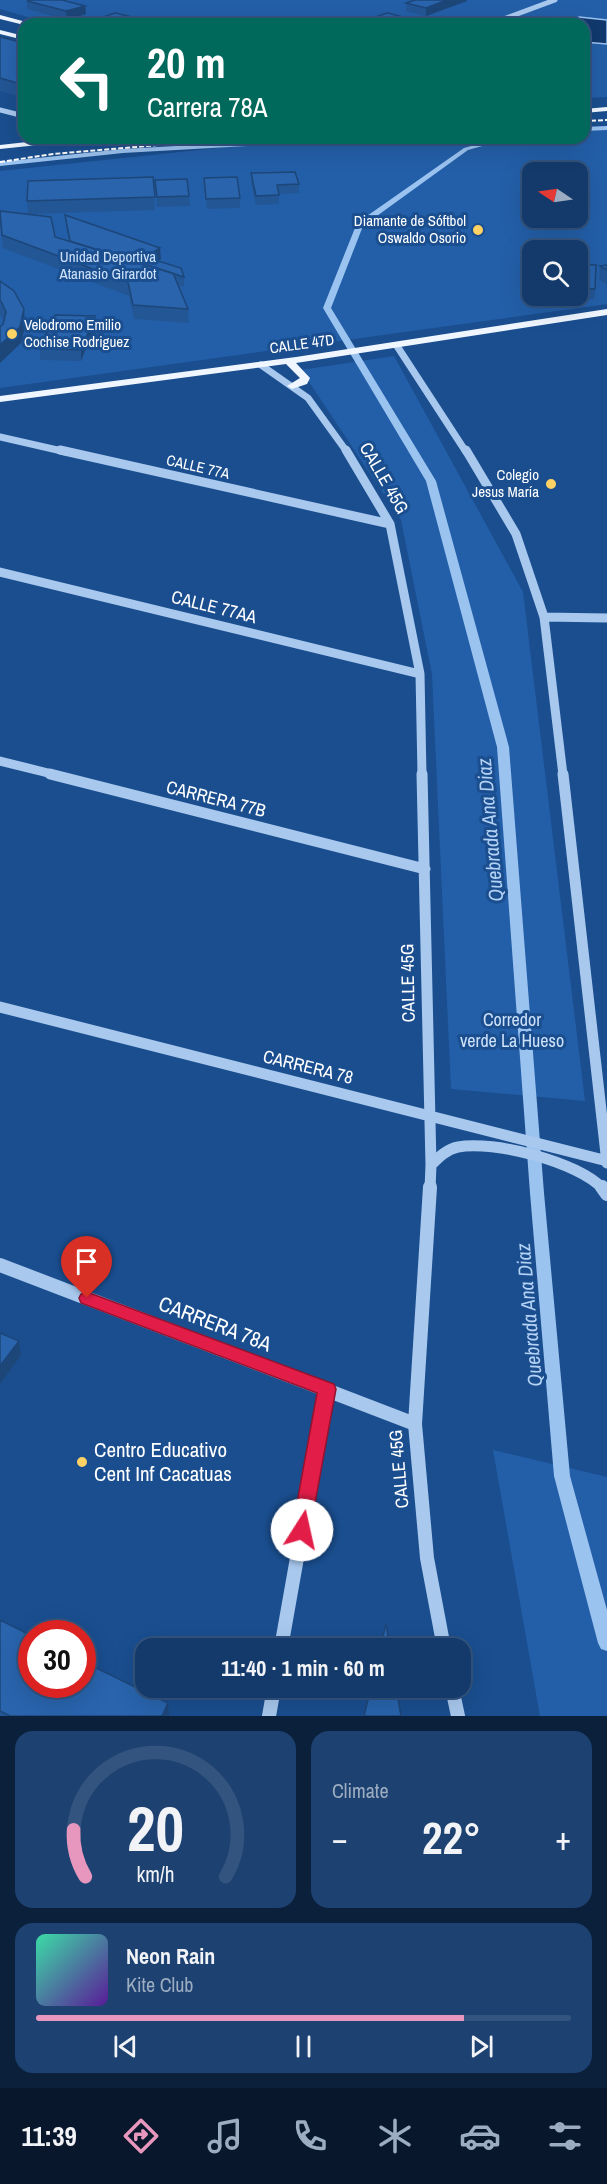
<!DOCTYPE html>
<meta charset="utf-8">
<style>
body{margin:0;font-family:"Archivo Narrow",sans-serif;background:#1d4171;color:#f1f3f6;height:100vh;display:flex;flex-direction:column;font-size:22px;white-space:nowrap}
*{box-sizing:border-box;margin:0}
p{font-size:20px;color:#9dadc1}
.icon{flex:none;width:33px;height:33px;fill:none;stroke:currentColor;stroke-width:2;stroke-linecap:round;stroke-linejoin:round}
.map{position:relative;height:1716px;overflow:hidden}
.panel{display:flex;flex-direction:column;gap:15px;padding:15px;background:#0b203b;flex:1}
.panel>*{flex:none}
.guide{position:absolute;left:18px;top:18px;width:572px;height:126px;border-radius:18px;box-shadow:0 6px 24px #0002,0 0 0 2px #33547e;background:#00695c;color:#fff;overflow:hidden}
.needle{width:39px;rotate:283deg}
.tools{position:absolute;left:522px;top:162px;display:grid;gap:12px}
.tools a{display:grid;place-items:center;width:66px;height:66px;border-radius:12px;background:#143a6b;box-shadow:0 6px 24px #0002,0 0 0 2px #33547e;font-size:30px}
.speed{position:absolute;left:18px;top:1620px;display:flex;gap:12px;font-size:30px;font-weight:700;text-align:center}
.speed>*{display:grid;place-content:center;width:78px;height:78px;border-radius:50%;background:#143a6b;box-shadow:0 6px 24px #0002,0 0 0 2px #33547e;line-height:1}
.speed .limit{border:9px solid #d22;background:#fff;color:#111}
.pin{position:absolute;display:grid;place-items:center;width:51px;height:51px;color:#fff;margin:-62px -26px;border-radius:50% 50% 50% 0;rotate:-45deg;box-shadow:0 0 6px #0007}
.pin .icon{rotate:45deg}
.me{position:absolute;width:66px;margin:-33px;rotate:10deg;stroke-linejoin:round;filter:drop-shadow(0 0 4px #0008)}
.turn{display:flex;align-items:center;gap:21px;height:126px;padding:0 30px;font-size:27px}
.turn .icon{width:78px;height:78px;stroke-width:2.5}
.turn b{display:block;font-size:42px;line-height:51px}
.big{font-size:45px;font-weight:800;line-height:1.1}
.panel .widget{flex:1;display:flex;flex-direction:column;justify-content:center;gap:9px;min-width:0;padding:0 21px;border-radius:18px;background:#1d4171}
.panel .dial{align-items:center;gap:0}
.dial svg{height:156px;overflow:visible;fill:none;stroke:#33547e;stroke-width:7;stroke-linecap:round;text-anchor:middle}
.dial text{fill:#f1f3f6;stroke:none}
.song{display:flex;align-items:center;gap:18px}
.cover{width:72px;height:72px;border-radius:9px;background:linear-gradient(135deg,hsl(160 70% 55%),hsl(270 70% 35%))}
.played{height:6px;border-radius:3px;background:linear-gradient(90deg,#e797bd 80%,#33547e 80%)}
.keys{display:flex;justify-content:space-around;direction:ltr}
.heat{display:flex;justify-content:space-between;align-items:center;font-size:33px;direction:ltr}
.panel .tiles{flex:1;display:grid;gap:15px;grid-template-columns:1fr 1fr}
.widget:last-child{grid-column:span 2}
.trip{position:absolute;left:135px;top:1638px;width:336px;height:60px;border-radius:18px;background:#143a6b;box-shadow:0 6px 24px #0002,0 0 0 2px #33547e;font-weight:800;line-height:60px;text-align:center}
.tabs{display:flex;height:96px;justify-content:space-around;align-items:center;background:#08172b;color:#9dadc1}
.tabs .icon{width:42px;height:42px}
.tabs .active{color:#e797bd}
.tabs b{font-size:27px;color:#f1f3f6}
.map>svg:first-child{display:block}
.green{fill:#235fa8;fill-rule:evenodd}
.water{fill:#11396d;stroke:#9bc3f0;stroke-width:1.5}
.lines{fill:none;stroke-linecap:round;stroke-linejoin:round}
.stream{fill:#9bc3f0;fill-rule:evenodd}
.minor-far4{stroke:#a8c8ee;stroke-width:5}
.minor-far3{stroke:#a8c8ee;stroke-width:7}
.minor-far2{stroke:#a8c8ee;stroke-width:9}
.minor-far1{stroke:#a8c8ee;stroke-width:11}
.minor{stroke:#a8c8ee;stroke-width:14}
.major{fill:#eff6ff;fill-rule:evenodd}
.rail{stroke:#fff;stroke-width:2;stroke-dasharray:5 2;stroke-linecap:butt}
.wall{fill:#235695}
.shaded-wall{fill:#1d4679}
.building{fill:#2964ad;stroke:#1d4679;stroke-width:1.5}
.route{fill:#e11d48;stroke:#92132f;stroke-width:1.5}
.poi-dot{fill:#ffd265;stroke:#1a4e8f;stroke-width:2}
.labels{text-anchor:middle;stroke-width:6;stroke-linejoin:round;paint-order:stroke}
.far-poi-label{font-size:15px;fill:#fff;stroke:#1a4e8f;text-anchor:end}
.far-park-label{font-size:15px;fill:#cee2fa;stroke:#1a4e8f}
.far-street-label{font-size:15px;fill:#fff;stroke:#1a4e8f}
.street-label{font-size:18px;fill:#fff;stroke:#1a4e8f}
.park-label{font-size:18px;fill:#cee2fa;stroke:#1a4e8f}
.water-label{font-size:20px;font-style:italic;fill:#b4d2f5;stroke:#1a4e8f}
.near-street-label{font-size:21px;fill:#fff;stroke:#1a4e8f}
.near-poi-label{font-size:21px;fill:#fff;stroke:#1a4e8f;text-anchor:start}
</style>
<div class="map">
<svg width="607" height="1716" viewBox="0 0 607 1716">
<rect width="100%" height="100%" fill="#1a4e8f"/>
<!-- green -->
<path class="green" d="M 0,0 L 607,0 L 607,97 L 584,98 L 584,24 L 51,24 L 0,9 Z
M 607,126 L 607,304 L 0,388 L 0,171 L 227,147 L 385,138 L 584,138 L 584,127 ZM 532,172 L 578,172 L 578,218 L 532,218 ZM 532,250 L 578,250 L 578,296 L 532,296 Z
M 394,356 L 523,592 L 585,1101 L 451,1089 L 432,674 L 401,520 L 301,370 Z
M 493,1450 L 607,1477 L 607,1716 L 540,1716 Z"/>
<!-- water -->
<path class="water" d="M 579,17 L 607,20 L 607,44 L 584,42 L 584,24 L 571,24 Z"/>
<g class="lines">
<!-- stream -->
<path class="stream" d="M 607,126 L 607,130 L 584,131 L 584,127 Z
M 317,138 L 354,138 L 351,140 L 123,153 L 0,166 L 0,162 L 123,149 Z
M 500,138 L 511,138 L 468,150 L 363,226 L 331,308 L 436,481 L 509,747 L 544,1193 L 570,1476 L 607,1610 L 607,1651 L 601,1649 L 598,1643 L 554,1476 L 530,1193 L 497,747 L 426,481 L 323,308 L 357,223 L 464,148 Z"/>
<!-- minor-far4 -->
<path class="minor-far4" d="M 490,24 L 555,0
M 0,110 L 24,116"/>
<!-- minor-far3 -->
<path class="minor-far3" d="M 397,346 L 466,452
M 261,365 L 308,398 L 347,452
M 0,437 L 66,452"/>
<!-- minor-far2 -->
<path class="minor-far2" d="M 60,450 L 390,524
M 346,450 L 390,524 L 420,674 L 422,775
M 466,450 L 516,534 L 544,617 L 563,775
M 0,572 L 420,674
M 544,617 L 607,618
M 0,761 L 56,775"/>
<!-- minor-far1 -->
<path class="minor-far1" d="M 50,774 L 425,869
M 422,774 L 431,1165 L 430,1189
M 563,774 L 607,1163
M 0,1007 L 607,1161
M 431,1165 C 439,1157 447,1149 458,1147 C 493,1140 579,1162 603,1189"/>
<!-- minor -->
<path class="minor" d="M 430,1187 L 415,1424 L 427,1558 L 444,1648
M 602,1187 L 607,1194
M 0,1265 L 415,1424
M 281,1648 L 327,1389
M 452,1688 L 458,1716
M 269,1716 L 274,1688"/>
<!-- major -->
<path class="major" d="M 0,15 L 30,23 L 32,24 L 24,25 L 0,19 Z
M 0,30 L 24,36 L 24,40 L 0,34 Z
M 607,107 L 607,111 L 584,113 L 584,109 Z
M 63,138 L 90,138 L 86,140 L 0,149 L 0,145 Z
M 607,309 L 607,315 L 296,363 L 310,378 L 307,384 L 292,389 L 287,386 L 300,378 L 286,364 L 0,402 L 0,396 L 296,357 Z"/>
<!-- rail -->
<path class="rail" d="M 584,121 L 607,120
M 0,162 L 53,154 L 242,138"/>
</g>
<!-- wall -->
<path class="wall" d="M 27,1 L 85,6 L 86,14 L 67,20 L 27,9 Z
M 467,1 L 426,16 L 406,11 L 406,3 Z
M 97,19 L 158,23 L 158,24 L 97,24 Z
M 0,37 L 24,43 L 24,98 L 0,91 Z
M 251,173 L 299,184 L 299,193 L 279,194 L 279,204 L 256,205 L 251,183 Z
M 153,177 L 155,210 L 28,214 L 27,201 Z
M 204,178 L 240,198 L 240,208 L 207,209 Z
M 155,180 L 189,196 L 190,206 L 157,207 Z
M 65,215 L 161,259 L 157,261 L 184,277 L 184,287 L 178,285 L 188,309 L 189,323 L 134,319 L 129,296 L 3,248 L 0,223 L 69,242 L 66,225 Z
M 578,264 L 595,289 L 594,299 L 539,297 L 539,296 L 578,296 Z
M 607,265 L 607,285 L 599,279 L 600,266 Z
M 0,281 L 24,309 L 25,326 L 21,343 L 3,324 L 4,320 L 0,315 Z
M 95,316 L 95,326 L 81,361 L 40,360 L 40,349 Z
M 0,1620 L 168,1703 L 169,1716 L 0,1716 Z"/>
<!-- shaded-wall -->
<path class="shaded-wall" d="M 447,0 L 467,0 L 467,1 L 426,16 L 426,8 Z
M 85,6 L 86,14 L 67,20 L 66,11 Z
M 407,18 L 407,22 L 402,24 L 389,24 Z
M 160,248 L 161,259 L 148,266 L 145,257 Z
M 24,309 L 25,326 L 21,343 L 0,363 L 0,345 Z
M 95,316 L 95,326 L 81,361 L 81,350 Z
M 19,1341 L 21,1355 L 0,1384 L 0,1366 Z
M 168,1703 L 169,1716 L 162,1716 Z"/>
<!-- building -->
<path class="building" d="M 31,0 L 62,0 L 85,6 L 66,11 L 27,1 Z
M 415,0 L 447,0 L 426,8 L 406,3 Z
M 115,13 L 158,23 L 119,24 L 97,19 Z
M 387,13 L 407,18 L 389,24 L 359,23 Z
M 0,37 L 24,43 L 24,85 L 0,78 Z
M 295,172 L 299,184 L 277,185 L 279,195 L 256,196 L 251,173 Z
M 153,177 L 155,197 L 27,201 L 28,181 Z
M 237,177 L 240,198 L 206,199 L 204,178 Z
M 187,179 L 189,196 L 157,197 L 155,180 Z
M 0,211 L 51,217 L 55,237 L 173,273 L 188,309 L 133,305 L 128,282 L 2,235 Z
M 65,215 L 160,248 L 145,257 L 181,268 L 184,277 L 70,241 Z
M 578,264 L 596,265 L 595,289 L 578,288 Z
M 607,265 L 607,270 L 600,266 Z
M 0,281 L 14,291 L 24,309 L 20,327 L 0,345 L 0,327 L 3,324 L 6,312 L 2,303 L 0,300 Z
M 55,315 L 95,316 L 81,350 L 40,349 Z
M 0,1333 L 19,1341 L 0,1366 Z
M 0,1620 L 32,1636 L 32,1684 L 82,1684 L 82,1661 L 168,1703 L 162,1716 L 10,1716 L 0,1711 Z
M 386,1624 L 390,1648 L 380,1648 Z
M 371,1688 L 396,1688 L 401,1716 L 364,1716 Z"/>
<!-- route -->
<path class="route" d="M 87,1292 L 334,1384 L 336,1389 L 309,1536 L 302,1539 L 295,1536 L 292,1530 L 317,1393 L 81,1303 L 79,1298 L 81,1294 Z"/>
<!-- markers -->
<g class="poi-dot">
<circle cx="478" cy="230" r="6"/>
<circle cx="12" cy="334" r="6"/>
<circle cx="551" cy="484" r="6"/>
<circle cx="82" cy="1462" r="6"/>
</g>
<g class="labels">
<!-- far-poi labels -->
<g class="far-poi-label">
<text x="466" y="226">Diamante de Sóftbol<tspan x="466" dy="17">Oswaldo Osorio</tspan></text>
<text x="24" y="330" text-anchor="start">Velodromo Emilio<tspan x="24" dy="17">Cochise Rodriguez</tspan></text>
<text x="539" y="480">Colegio<tspan x="539" dy="17">Jesus María</tspan></text>
</g>
<!-- far-park labels -->
<g class="far-park-label">
<text x="108" y="262">Unidad Deportiva<tspan x="108" dy="17">Atanasio Girardot</tspan></text>
</g>
<!-- far-street labels -->
<g class="far-street-label">
<text transform="translate(302 344) rotate(-8)" y="5">CALLE 47D</text>
<text transform="translate(198 467) rotate(13)" y="5">CALLE 77A</text>
</g>
<!-- street labels -->
<g class="street-label">
<text transform="translate(384 478) rotate(60)" y="6">CALLE 45G</text>
<text transform="translate(214 607) rotate(14)" y="6">CALLE 77AA</text>
<text transform="translate(216 799) rotate(14)" y="6">CARRERA 77B</text>
<text transform="translate(408 983) rotate(-91)" y="6">CALLE 45G</text>
<text transform="translate(308 1067) rotate(14)" y="6">CARRERA 78</text>
<text transform="translate(399 1469) rotate(-95)" y="6">CALLE 45G</text>
</g>
<!-- park labels -->
<g class="park-label">
<text x="512" y="1026">Corredor<tspan x="512" dy="21">verde La Hueso</tspan></text>
</g>
<!-- water labels -->
<g class="water-label">
<text transform="translate(490 830) rotate(-95)" y="7">Quebrada Ana Diaz</text>
<text transform="translate(529 1315) rotate(-95)" y="7">Quebrada Ana Diaz</text>
</g>
<!-- near-street labels -->
<g class="near-street-label">
<text transform="translate(215 1324) rotate(21)" y="7">CARRERA 78A</text>
</g>
<!-- near-poi labels -->
<g class="near-poi-label">
<text x="94" y="1457">Centro Educativo<tspan x="94" dy="24">Cent Inf Cacatuas</tspan></text>
</g>
</g>
</svg>
<div class="tools">
<a><svg class="needle" viewBox="-14 -14 28 28"><path d="M0-13l5 13h-10z" fill="#e53935"/><path d="M0 13l5-13h-10z" fill="#9dadc1"/></svg></a>
<a><svg class="icon" aria-label="search" viewBox="0 0 24 24"><circle cx="10" cy="10" r="6"/><path d="M15 15l6 6"/></svg></a>
</div>
<div class="speed"><div class="limit">30</div></div>
<div class="pin" style="left:87px;top:1298px;background:#d93025"><svg class="icon" aria-label="arrive" viewBox="0 0 24 24"><path d="M6 21V4h12l-3 4 3 4H6"/></svg></div>
<svg class="me" style="left:302px;top:1530px" viewBox="-20 -20 40 40"><circle r="19" fill="#fff"/><path d="M0-13L10 11 0 6-10 11z" fill="#e11d48"/></svg>
<div class="trip">11:40 · 1 min · 60 m</div>
<div class="guide">
<div class="turn"><svg class="icon" aria-label="left" viewBox="0 0 24 24"><path d="M17 20v-9H6M10 6l-5 5 5 5"/></svg><div><b>20 m</b>Carrera 78A</div></div>
</div>
</div>
<section class="panel">
<div class="tiles">
<div class="widget dial"><svg viewBox="0 0 100 80">
<path d="M14 69A42 42 0 1 1 86 69"/>
<path d="M14 69A42 42 0 0 1 8 45" stroke="#e797bd"/>
<text x="50" y="56" font-size="32" font-weight="700">20</text>
<text x="50" y="72" font-size="11">km/h</text>
</svg></div>
<div class="widget"><p>Climate</p>
<div class="heat"><a>−</a><b class="big">22°</b><a>+</a></div>
</div>
<div class="widget">
<div class="song"><i class="cover"></i><div><b>Neon Rain</b><p>Kite Club</p></div></div>
<div class="played"></div>
<div class="keys"><svg class="icon" aria-label="previous" viewBox="0 0 24 24"><path d="M18 5L8 12l10 7zM5 5v14"/></svg><svg class="icon" aria-label="pause" viewBox="0 0 24 24"><path d="M8 5v14M16 5v14"/></svg><svg class="icon" aria-label="next" viewBox="0 0 24 24"><path d="M6 5l10 7-10 7zM19 5v14"/></svg></div>
</div>
</div>
</section>
<nav class="tabs">
<b>11:39</b>
<svg class="icon active" aria-label="directions" viewBox="0 0 24 24"><path d="M12 3l9 9-9 9-9-9zM9 14v-3h6M13 9l2 2-2 2"/></svg>
<svg class="icon" aria-label="music" viewBox="0 0 24 24"><path d="M9 18V5l10-2v13"/><circle cx="6" cy="18" r="3"/><circle cx="16" cy="16" r="3"/></svg>
<svg class="icon" aria-label="phone" viewBox="0 0 24 24"><path d="M5 4h4l2 5-3 2q2 4 5 5l2-3 5 2v4C11 20 4 13 5 4z"/></svg>
<svg class="icon" aria-label="climate" viewBox="0 0 24 24"><path d="M12 3v18M4 7l16 10M4 17L20 7"/></svg>
<svg class="icon" aria-label="car" viewBox="0 0 24 24"><path d="M5 17H2v-5l4-1 3-4h7l3 4 3 1v5h-3M9 17h6M6 11h13"/><circle cx="7" cy="17" r="2"/><circle cx="17" cy="17" r="2"/></svg>
<svg class="icon" aria-label="filters" viewBox="0 0 24 24"><path d="M4 7h16M4 17h16"/><circle cx="9" cy="7" r="2"/><circle cx="15" cy="17" r="2"/></svg>
</nav>
